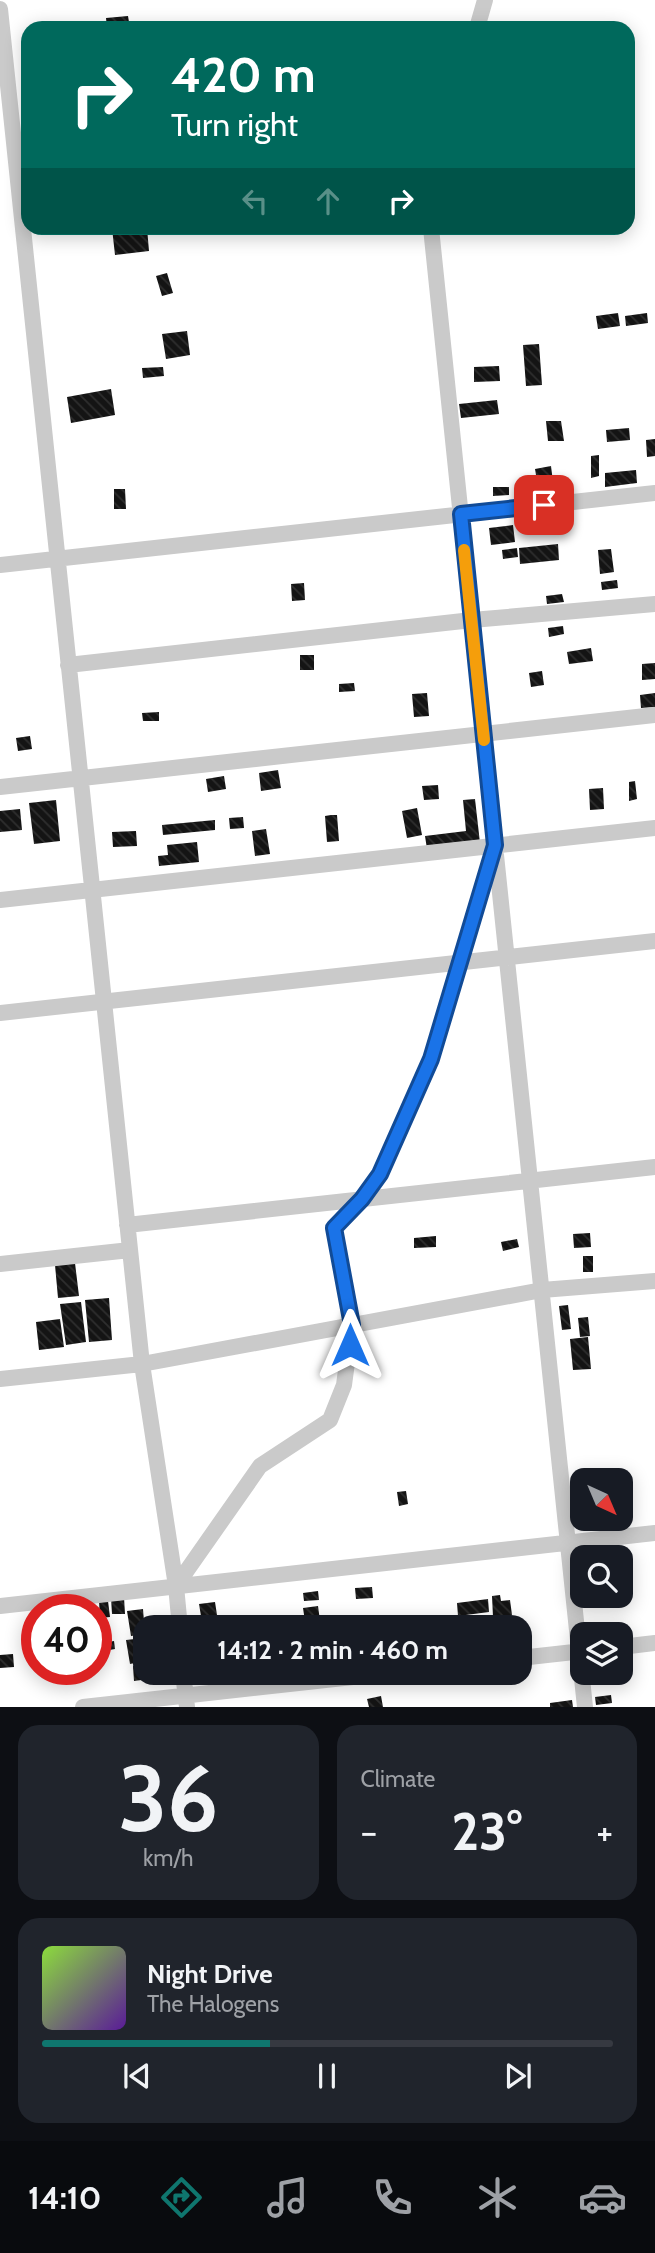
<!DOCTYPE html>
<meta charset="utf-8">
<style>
body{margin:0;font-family:Cabin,sans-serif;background:#20242c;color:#f1f3f6;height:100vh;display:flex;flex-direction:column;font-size:26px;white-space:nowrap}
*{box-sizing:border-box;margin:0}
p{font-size:23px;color:#9ea1a6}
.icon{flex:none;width:38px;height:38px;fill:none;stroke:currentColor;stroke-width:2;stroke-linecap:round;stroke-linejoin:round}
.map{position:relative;height:1707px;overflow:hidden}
.details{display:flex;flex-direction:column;gap:18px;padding:18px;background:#0d0f14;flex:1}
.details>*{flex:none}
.top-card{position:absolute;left:21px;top:21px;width:614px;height:214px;border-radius:21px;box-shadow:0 4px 18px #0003;background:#00695c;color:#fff;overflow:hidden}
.needle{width:46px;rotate:136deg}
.tools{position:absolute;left:570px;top:1468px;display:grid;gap:14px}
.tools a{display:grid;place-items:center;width:63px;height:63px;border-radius:14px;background:#171b24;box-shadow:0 4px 18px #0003;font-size:35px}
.speed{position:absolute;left:21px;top:1594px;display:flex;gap:14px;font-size:35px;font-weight:700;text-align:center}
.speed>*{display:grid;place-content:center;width:91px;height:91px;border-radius:50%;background:#171b24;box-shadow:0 4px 18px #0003;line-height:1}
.speed .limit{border:10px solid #d22;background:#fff;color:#111}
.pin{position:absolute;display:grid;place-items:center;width:60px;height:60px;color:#fff;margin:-30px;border-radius:14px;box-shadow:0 4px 10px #0006}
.me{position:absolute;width:77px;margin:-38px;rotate:0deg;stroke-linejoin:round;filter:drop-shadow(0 0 5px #0008)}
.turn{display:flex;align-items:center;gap:24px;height:147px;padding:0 35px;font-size:32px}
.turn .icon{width:91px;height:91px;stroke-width:2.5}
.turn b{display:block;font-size:49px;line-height:60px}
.lanes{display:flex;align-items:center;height:66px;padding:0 35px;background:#0003;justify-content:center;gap:35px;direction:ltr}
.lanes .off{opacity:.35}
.big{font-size:52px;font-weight:700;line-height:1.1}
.details .widget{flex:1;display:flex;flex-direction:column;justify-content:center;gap:10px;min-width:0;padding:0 24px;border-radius:21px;background:#20242c}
.details .dial{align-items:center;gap:0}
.dial b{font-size:91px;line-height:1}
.song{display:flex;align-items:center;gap:21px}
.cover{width:84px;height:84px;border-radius:10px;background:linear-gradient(135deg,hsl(90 70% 55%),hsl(270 70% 35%))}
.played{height:7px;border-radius:4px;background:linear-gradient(90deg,#0f766e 40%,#363941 40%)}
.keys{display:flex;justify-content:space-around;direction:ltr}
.heat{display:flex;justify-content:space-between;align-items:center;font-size:38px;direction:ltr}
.details .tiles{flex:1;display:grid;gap:18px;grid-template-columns:1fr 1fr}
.widget:last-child{grid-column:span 2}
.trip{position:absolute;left:133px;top:1615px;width:399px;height:70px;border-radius:21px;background:#171b24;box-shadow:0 4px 18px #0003;font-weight:700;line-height:70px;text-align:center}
.menu{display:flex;height:112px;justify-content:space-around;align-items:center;background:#090b0e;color:#9ea1a6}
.menu .icon{width:49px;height:49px}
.menu .current{color:#0f766e}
.menu b{font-size:32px;color:#f1f3f6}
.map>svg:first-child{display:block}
.building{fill:url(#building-back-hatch)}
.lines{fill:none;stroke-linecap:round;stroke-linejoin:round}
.minor{stroke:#cacaca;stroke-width:16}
.route-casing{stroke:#114b97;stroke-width:18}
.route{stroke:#1a73e8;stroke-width:12}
.slow{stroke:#f59e0b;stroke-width:12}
</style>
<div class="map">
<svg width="655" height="1707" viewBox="0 0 655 1707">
<defs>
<pattern id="building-back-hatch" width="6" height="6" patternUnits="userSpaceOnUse" patternTransform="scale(1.75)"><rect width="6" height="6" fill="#141414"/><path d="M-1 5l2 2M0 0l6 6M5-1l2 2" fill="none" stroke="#2e2e2e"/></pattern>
</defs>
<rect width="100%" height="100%" fill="#fff"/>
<!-- building -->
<path class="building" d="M 128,16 L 130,28 L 107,28 L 106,18 Z
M 112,228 L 147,228 L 149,251 L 115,255 Z
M 167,273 L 173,293 L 162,296 L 156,276 Z
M 618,313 L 620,326 L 598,329 L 596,316 Z
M 647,313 L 648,323 L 626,326 L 625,316 Z
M 187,331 L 190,355 L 166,359 L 162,334 Z
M 539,344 L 542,385 L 526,386 L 523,345 Z
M 499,366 L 500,381 L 474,382 L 474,367 Z
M 163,367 L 164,376 L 143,378 L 142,368 Z
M 111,389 L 115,415 L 71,423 L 67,397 Z
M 497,400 L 499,414 L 461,418 L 459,404 Z
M 546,421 L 561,421 L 564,441 L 548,441 Z
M 629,428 L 630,440 L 607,442 L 606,430 Z
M 655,439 L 655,456 L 647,457 L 646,440 Z
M 599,455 L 599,476 L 591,478 L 591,456 Z
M 551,466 L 554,490 L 539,493 L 535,469 Z
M 636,470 L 637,483 L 605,487 L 605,473 Z
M 533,483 L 534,493 L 517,495 L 516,485 Z
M 493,487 L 509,487 L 509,495 L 493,496 Z
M 114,489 L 125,489 L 126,509 L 114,509 Z
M 513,525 L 515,542 L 491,545 L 489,528 Z
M 558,544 L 559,560 L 520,564 L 519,548 Z
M 517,548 L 518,557 L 503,559 L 502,550 Z
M 611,549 L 614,572 L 600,574 L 598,550 Z
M 617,580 L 618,588 L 602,590 L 601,582 Z
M 304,583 L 305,600 L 292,601 L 291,584 Z
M 562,594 L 564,602 L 547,604 L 546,596 Z
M 563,626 L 564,634 L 549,637 L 548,628 Z
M 591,648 L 593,661 L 569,664 L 567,652 Z
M 300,655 L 314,655 L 314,670 L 300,670 Z
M 655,663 L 655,679 L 642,680 L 642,664 Z
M 542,671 L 544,685 L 531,687 L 529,673 Z
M 354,683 L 355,691 L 339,692 L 339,684 Z
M 427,693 L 429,716 L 414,717 L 412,694 Z
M 655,693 L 655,707 L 641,708 L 640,695 Z
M 159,712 L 159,721 L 143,721 L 142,713 Z
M 30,736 L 32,749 L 18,751 L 16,738 Z
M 278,770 L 281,788 L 261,791 L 259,773 Z
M 224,776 L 226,789 L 208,792 L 206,779 Z
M 635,781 L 637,799 L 629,801 L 629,782 Z
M 438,785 L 439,799 L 424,800 L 422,786 Z
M 603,788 L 604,809 L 590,810 L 589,789 Z
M 475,799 L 480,843 L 427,849 L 425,836 L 466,831 L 463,800 Z
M 56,800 L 60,841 L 34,844 L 29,803 Z
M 417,808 L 422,835 L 407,838 L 402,811 Z
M 20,809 L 22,830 L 0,832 L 0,811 Z
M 331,815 L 337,815 L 339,841 L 327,842 L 325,816 Z
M 243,817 L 244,828 L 230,829 L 229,818 Z
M 215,820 L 215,830 L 163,835 L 162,825 Z
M 266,829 L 270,854 L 255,856 L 252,831 Z
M 136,831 L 137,846 L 113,847 L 112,832 Z
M 197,842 L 199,862 L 159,866 L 158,856 L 168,855 L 167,845 Z
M 590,1233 L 591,1247 L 574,1248 L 573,1234 Z
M 436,1236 L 436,1247 L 414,1248 L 414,1238 Z
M 517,1239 L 519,1247 L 503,1251 L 501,1242 Z
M 583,1256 L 593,1256 L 593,1272 L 583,1272 Z
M 75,1263 L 79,1296 L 58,1298 L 55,1265 Z
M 109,1298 L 112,1340 L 89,1342 L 85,1300 Z
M 81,1302 L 86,1342 L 66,1345 L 60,1304 Z
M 568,1305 L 571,1329 L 562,1330 L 559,1306 Z
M 588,1317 L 590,1336 L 580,1337 L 578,1318 Z
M 60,1319 L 64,1347 L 39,1350 L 36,1322 Z
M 588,1337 L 591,1369 L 573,1370 L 570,1339 Z
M 406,1491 L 408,1504 L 399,1506 L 397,1492 Z
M 372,1587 L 373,1598 L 356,1599 L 355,1588 Z
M 318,1591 L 319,1600 L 304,1601 L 303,1593 Z
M 500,1595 L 501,1601 L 510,1600 L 512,1615 L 493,1617 L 492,1596 Z
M 124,1597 L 125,1614 L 112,1614 L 111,1598 Z
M 488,1599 L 489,1612 L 458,1616 L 457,1603 Z
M 99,1601 L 108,1601 L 110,1617 L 100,1618 Z
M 215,1602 L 219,1628 L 203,1628 L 199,1604 Z
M 318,1606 L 321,1628 L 306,1628 L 303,1608 Z
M 143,1609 L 145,1634 L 131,1636 L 127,1611 Z
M 234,1615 L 244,1615 L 245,1628 L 235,1628 Z
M 621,1627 L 621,1634 L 589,1634 L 589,1631 Z
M 144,1638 L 145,1661 L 130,1664 L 126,1640 Z
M 114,1641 L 115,1649 L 98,1652 L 97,1644 Z
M 13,1654 L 14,1667 L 0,1668 L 0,1655 Z
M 145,1664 L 145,1673 L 149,1673 L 149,1679 L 134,1681 L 133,1666 Z
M 611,1695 L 612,1703 L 596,1705 L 595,1697 Z
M 381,1696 L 383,1707 L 369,1707 L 367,1699 Z
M 572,1700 L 573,1707 L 550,1707 L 550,1703 Z"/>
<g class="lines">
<!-- minor -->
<path class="minor" d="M 0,9 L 142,1364 L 176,1586
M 477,28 L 485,0
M 0,565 L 655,493
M 68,665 L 472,620 L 655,604
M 0,787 L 655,715
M 496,855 L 585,1707
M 0,900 L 655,828
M 0,1013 L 655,941
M 127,1225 L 655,1167
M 0,1264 L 130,1250
M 0,1379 L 142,1364 L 542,1290 L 655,1281
M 0,1606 L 655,1533
M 180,1628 L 176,1586 L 260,1466 L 330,1420 L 344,1385 L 352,1325 L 334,1228 L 362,1199 L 380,1174 L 431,1059 L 495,845 L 431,228
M 621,1647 L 655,1643
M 520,1658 L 583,1651
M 183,1673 L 187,1707
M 83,1707 L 389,1673"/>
</g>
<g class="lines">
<!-- route casing -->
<g class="route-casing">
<path id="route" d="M 350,1345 L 352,1325 L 334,1228 L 362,1199 L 380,1174 L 431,1059 L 495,845 L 461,514 L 544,505"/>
</g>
<!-- route -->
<use href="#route" class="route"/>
<!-- slow -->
<path class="slow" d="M 464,550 L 484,740"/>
</g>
</svg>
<div class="tools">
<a><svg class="needle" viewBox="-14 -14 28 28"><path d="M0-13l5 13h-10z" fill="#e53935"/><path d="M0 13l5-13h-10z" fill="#9ea1a6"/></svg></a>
<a><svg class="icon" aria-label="search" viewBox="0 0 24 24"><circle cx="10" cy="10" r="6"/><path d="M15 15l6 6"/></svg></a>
<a><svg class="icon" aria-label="layers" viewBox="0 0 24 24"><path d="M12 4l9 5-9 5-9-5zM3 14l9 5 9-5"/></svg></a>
</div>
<div class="speed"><div class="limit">40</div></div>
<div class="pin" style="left:544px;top:505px;background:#d93025"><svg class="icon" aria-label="arrive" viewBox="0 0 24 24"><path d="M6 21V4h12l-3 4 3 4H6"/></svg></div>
<svg class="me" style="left:350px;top:1345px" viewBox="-20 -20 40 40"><path d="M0-17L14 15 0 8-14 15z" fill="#1a73e8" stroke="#fff" stroke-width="4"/></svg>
<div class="trip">14:12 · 2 min · 460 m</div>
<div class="top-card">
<div class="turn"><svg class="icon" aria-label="right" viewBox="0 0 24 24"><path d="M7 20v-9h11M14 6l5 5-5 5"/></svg><div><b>420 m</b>Turn right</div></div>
<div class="lanes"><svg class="icon off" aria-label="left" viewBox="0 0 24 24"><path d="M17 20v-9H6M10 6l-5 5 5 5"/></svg><svg class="icon off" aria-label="ahead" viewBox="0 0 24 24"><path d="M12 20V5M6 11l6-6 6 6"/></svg><svg class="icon" aria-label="right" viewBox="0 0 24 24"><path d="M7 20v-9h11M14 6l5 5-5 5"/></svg></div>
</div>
</div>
<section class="details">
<div class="tiles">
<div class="widget dial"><b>36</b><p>km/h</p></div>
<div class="widget"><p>Climate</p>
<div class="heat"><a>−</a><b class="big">23°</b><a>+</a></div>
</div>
<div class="widget">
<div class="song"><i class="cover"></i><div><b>Night Drive</b><p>The Halogens</p></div></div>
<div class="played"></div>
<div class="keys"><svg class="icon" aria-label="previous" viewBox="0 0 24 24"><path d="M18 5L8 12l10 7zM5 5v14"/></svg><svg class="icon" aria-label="pause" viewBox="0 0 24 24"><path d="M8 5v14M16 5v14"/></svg><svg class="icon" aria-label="next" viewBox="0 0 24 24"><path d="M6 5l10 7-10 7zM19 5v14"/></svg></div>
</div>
</div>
</section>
<nav class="menu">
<b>14:10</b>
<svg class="icon current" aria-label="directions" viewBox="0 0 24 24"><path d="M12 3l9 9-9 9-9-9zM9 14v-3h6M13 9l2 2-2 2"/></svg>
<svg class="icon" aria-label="music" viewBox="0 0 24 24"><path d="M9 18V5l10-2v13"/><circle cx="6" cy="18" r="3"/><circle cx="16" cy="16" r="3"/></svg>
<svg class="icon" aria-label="phone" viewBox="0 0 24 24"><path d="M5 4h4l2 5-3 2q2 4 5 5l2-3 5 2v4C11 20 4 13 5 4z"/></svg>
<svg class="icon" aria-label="climate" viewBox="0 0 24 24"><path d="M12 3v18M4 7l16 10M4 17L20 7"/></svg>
<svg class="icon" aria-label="car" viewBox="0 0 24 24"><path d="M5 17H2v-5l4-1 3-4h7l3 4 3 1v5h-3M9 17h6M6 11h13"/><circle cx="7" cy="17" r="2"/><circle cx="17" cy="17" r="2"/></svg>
</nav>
